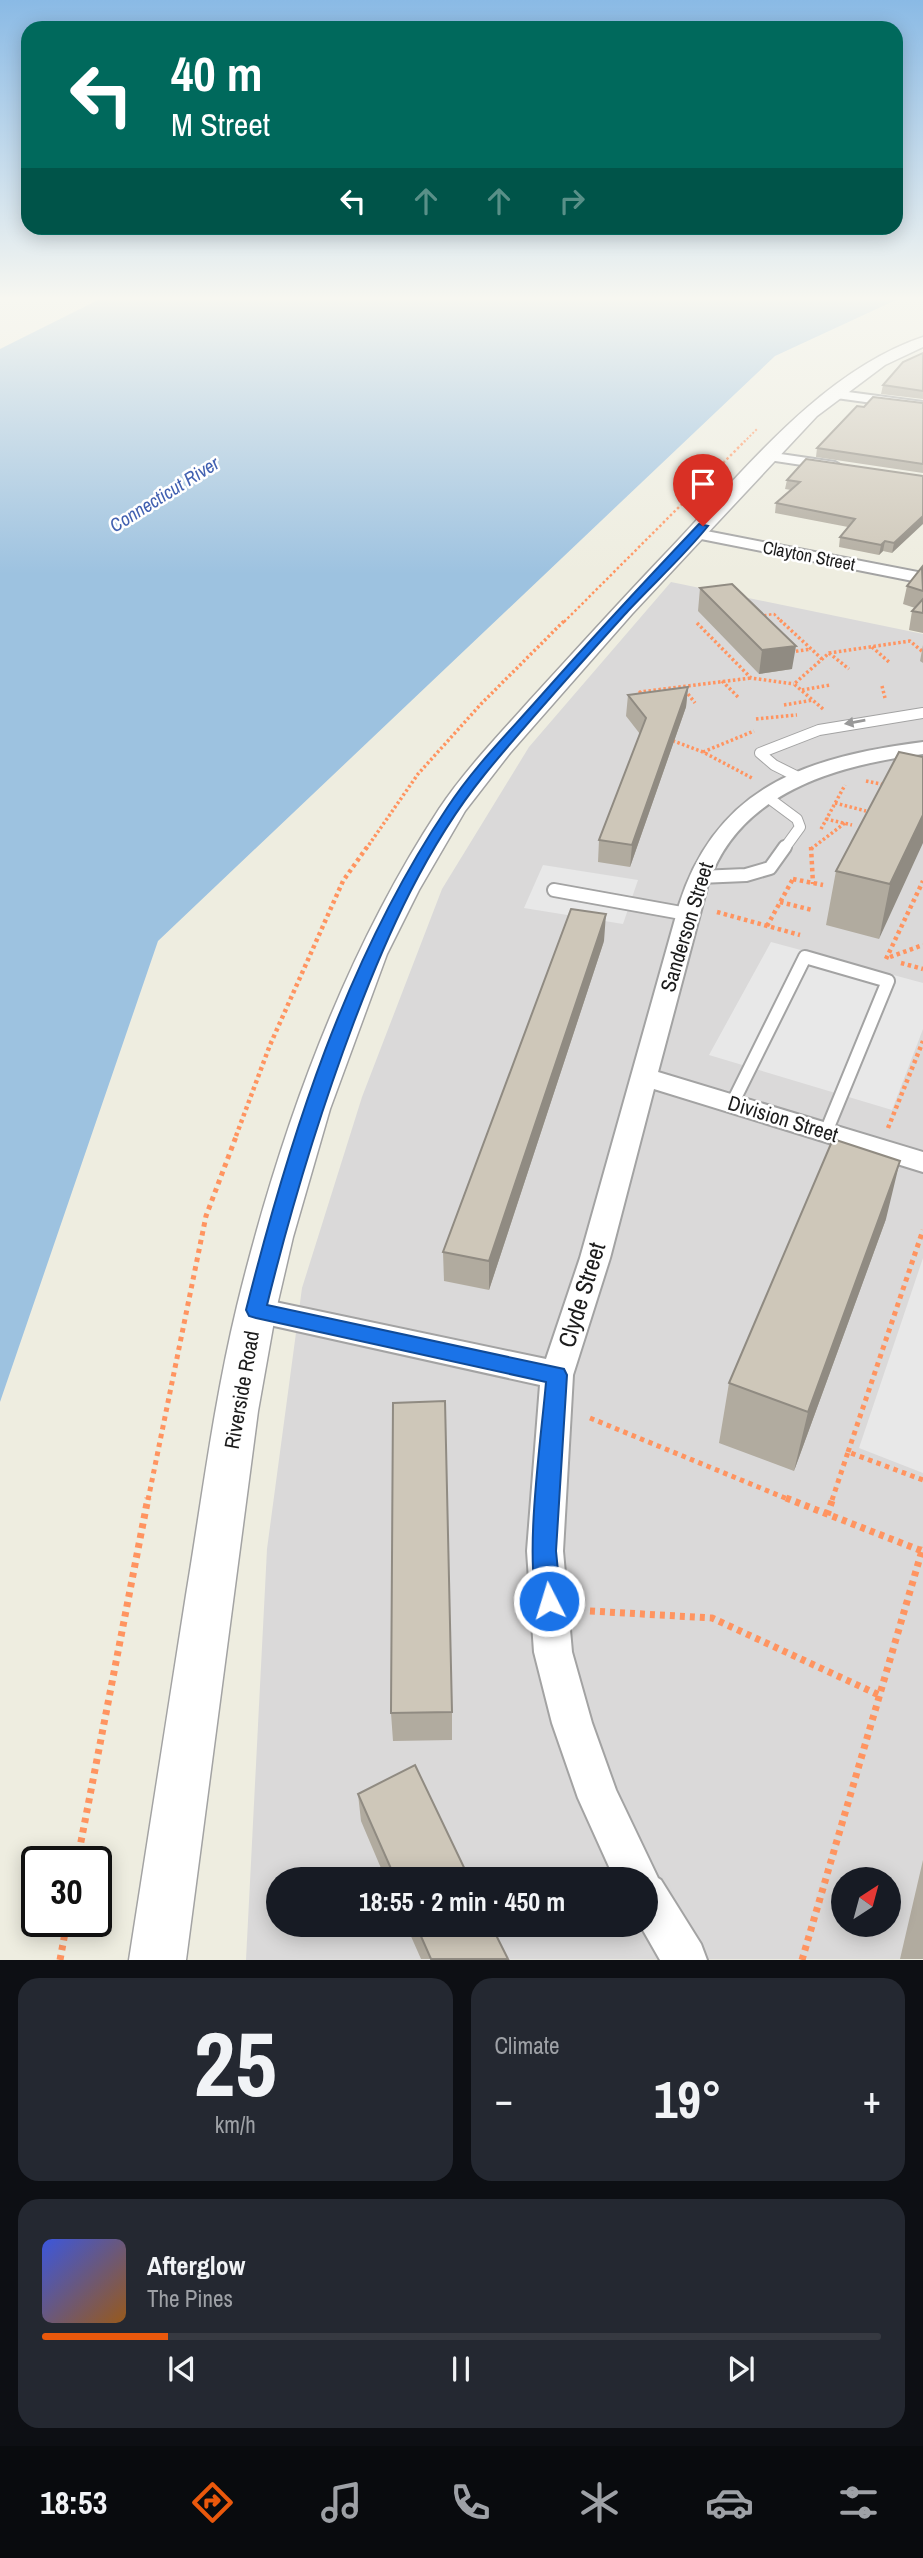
<!DOCTYPE html>
<meta charset="utf-8">
<style>
body{margin:0;font-family:"Archivo Narrow",sans-serif;background:#242831;color:#f1f3f6;height:100vh;display:flex;flex-direction:column;font-size:26px;white-space:nowrap}
*{box-sizing:border-box;margin:0}
p{font-size:23px;color:#9ea1a6}
.icon{flex:none;width:38px;height:38px;fill:none;stroke:currentColor;stroke-width:2;stroke-linecap:round;stroke-linejoin:round}
.map{position:relative;height:1960px;overflow:hidden}
.drawer{display:flex;flex-direction:column;gap:18px;padding:18px;background:#0d0f14;flex:1}
.drawer>*{flex:none}
.top-card{position:absolute;left:21px;top:21px;width:882px;height:214px;border-radius:21px;box-shadow:0 4px 18px #0003;background:#00695c;color:#fff;overflow:hidden}
.needle{width:46px;rotate:36deg}
.buttons{position:absolute;left:831px;top:1867px;display:grid;gap:14px}
.buttons a{display:grid;place-items:center;width:70px;height:70px;border-radius:50%;background:#171b24;box-shadow:0 4px 18px #0003;font-size:35px}
.speed{position:absolute;left:21px;top:1846px;display:flex;gap:14px;font-size:35px;font-weight:700;text-align:center}
.speed>*{display:grid;place-content:center;width:91px;height:91px;border-radius:50%;background:#171b24;box-shadow:0 4px 18px #0003;line-height:1}
.speed .limit{border:4px solid #111;border-radius:10px;background:#fff;color:#111}
.pin{position:absolute;display:grid;place-items:center;width:60px;height:60px;color:#fff;margin:-72px -30px;border-radius:50% 50% 50% 0;rotate:-45deg;box-shadow:0 0 7px #0007}
.pin .icon{rotate:45deg}
.me{position:absolute;width:77px;margin:-38px;rotate:355deg;stroke-linejoin:round;filter:drop-shadow(0 0 5px #0008)}
.turn{display:flex;align-items:center;gap:24px;height:147px;padding:0 35px;font-size:32px}
.turn .icon{width:91px;height:91px;stroke-width:2.5}
.turn b{display:block;font-size:49px;line-height:60px}
.lanes{display:flex;align-items:center;height:66px;padding:0 35px;background:#0003;justify-content:center;gap:35px;direction:ltr}
.lanes .off{opacity:.35}
.big{font-size:52px;font-weight:700;line-height:1.1}
.drawer .tile{flex:1;display:flex;flex-direction:column;justify-content:center;gap:10px;min-width:0;padding:0 24px;border-radius:21px;background:#242831}
.drawer .dial{align-items:center;gap:0}
.dial b{font-size:91px;line-height:1}
.song{display:flex;align-items:center;gap:21px}
.cover{width:84px;height:84px;border-radius:10px;background:linear-gradient(135deg,hsl(230 70% 55%),hsl(30 70% 35%))}
.played{height:7px;border-radius:4px;background:linear-gradient(90deg,#ea580c 15%,#363941 15%)}
.keys{display:flex;justify-content:space-around;direction:ltr}
.heat{display:flex;justify-content:space-between;align-items:center;font-size:38px;direction:ltr}
.drawer .tiles{flex:1;display:grid;gap:18px;grid-template-columns:1fr 1fr}
.tile:last-child{grid-column:span 2}
.trip{position:absolute;left:266px;top:1867px;width:392px;height:70px;border-radius:35px;background:#171b24;box-shadow:0 4px 18px #0003;font-weight:700;line-height:70px;text-align:center}
.tab-bar{display:flex;height:112px;justify-content:space-around;align-items:center;background:#090b0e;color:#9ea1a6}
.tab-bar .icon{width:49px;height:49px}
.tab-bar .on{color:#ea580c}
.tab-bar b{font-size:32px;color:#f1f3f6}
.map>svg:first-child{display:block}
.residential{fill:#dad9d9;fill-rule:evenodd}
.parking{fill:#e8e8e8}
.water{fill:#9dc2e0}
.lines{fill:none;stroke-linecap:round;stroke-linejoin:round}
.service-far1-casing{stroke:#a3a3a3;stroke-width:12}
.service-casing{stroke:#a3a3a3;stroke-width:16}
.minor-casing{stroke:#a3a3a3;stroke-width:4}
.tertiary-casing{stroke:#a3a3a3;stroke-width:3}
.path-far5{stroke:#ff9460;stroke-width:2;stroke-dasharray:2 2;stroke-linecap:butt}
.path-far4{stroke:#ff9460;stroke-width:2.5;stroke-dasharray:2.5 2.5;stroke-linecap:butt}
.path-far3{stroke:#ff9460;stroke-width:3.5;stroke-dasharray:2.5 2.5;stroke-linecap:butt}
.path-far2{stroke:#ff9460;stroke-width:4.5;stroke-dasharray:3.5 3.5;stroke-linecap:butt}
.path-far1{stroke:#ff9460;stroke-width:5;stroke-dasharray:4.5 4.5;stroke-linecap:butt}
.path{stroke:#ff9460;stroke-width:7;stroke-dasharray:5 5;stroke-linecap:butt}
.service-far1{stroke:#fff;stroke-width:10}
.service{stroke:#fff;stroke-width:12}
.minor{fill:#fff;fill-rule:evenodd}
.tertiary{fill:#fff;fill-rule:evenodd}
.wall{fill:#b1ab9f}
.shaded-wall{fill:#908b82}
.building{fill:#cec7b9;stroke:#908b82;stroke-width:2}
.oneway{fill:#999}
.route{fill:#1a73e8;stroke:#114b97;stroke-width:2}
.labels{text-anchor:middle;stroke-width:5;stroke-linejoin:round;paint-order:stroke}
.far-street-label{font-size:18px;fill:#1c1c1c;stroke:#fff}
.far-water-label{font-size:19px;font-style:italic;fill:#4261b1;stroke:#fff}
.street-label{font-size:21px;fill:#1c1c1c;stroke:#fff}
.near-street-label{font-size:24px;fill:#1c1c1c;stroke:#fff}
</style>
<div class="map">
<svg width="923" height="1960" viewBox="0 0 923 1960">
<rect width="100%" height="100%" fill="#eeede0"/>
<!-- residential -->
<path class="residential" d="M 671,582 L 923,634 L 923,1959 L 246,1960 L 267,1549 L 302,1288 L 362,1097 L 442,889 L 529,747 ZM 278,1880 L 646,1880 L 646,1925 L 278,1925 ZM 844,1880 L 889,1880 L 889,1925 L 844,1925 Z"/>
<!-- parking -->
<path class="parking" d="M 543,865 L 638,880 L 623,924 L 524,908 Z
M 771,942 L 923,983 L 923,1029 L 892,1110 L 709,1055 Z
M 923,1258 L 923,1473 L 859,1448 Z"/>
<!-- water -->
<path class="water" d="M 98,300 L 896,300 L 775,356 L 158,941 L 0,1402 L 0,349 Z"/>
<g class="lines">
<!-- service-far1 casing -->
<g class="service-far1-casing">
<path id="service-far1" d="M 800,778 L 774,765 L 760,753 L 819,730 L 923,713
M 766,796 L 797,819 L 800,827 L 784,849"/>
</g>
<!-- service casing -->
<g class="service-casing">
<path id="service" d="M 699,877 L 746,875 L 770,868 L 785,847
M 554,890 L 687,914
M 732,1104 L 805,957 L 888,981 L 826,1132"/>
</g>
<!-- minor casing -->
<g class="minor-casing">
<path id="minor" d="M 833,390 L 923,402 L 923,410 L 829,397 L 827,394 Z
M 767,452 L 835,462 L 842,466 L 835,470 L 762,459 L 760,456 Z
M 696,529 L 923,573 L 923,583 L 691,537 L 688,534 Z
M 923,742 L 923,754 C 837,765 739,792 708,884 L 658,1072 L 923,1152 L 923,1172 L 654,1089 L 610,1258 L 573,1375 L 563,1551 L 572,1652 L 592,1723 L 616,1790 L 658,1878 L 661,1880 L 701,1944 L 707,1960 L 660,1960 L 640,1925 L 646,1925 L 646,1880 L 615,1880 L 578,1798 L 552,1723 L 534,1652 L 527,1551 L 540,1385 L 256,1322 L 245,1319 L 240,1310 L 245,1301 L 256,1298 L 546,1359 L 580,1258 L 679,905 C 717,785 808,757 923,742 Z"/>
</g>
<!-- tertiary casing -->
<g class="tertiary-casing">
<path id="tertiary" d="M 923,337 L 923,347 L 885,365 L 817,416 L 632,614 L 510,753 L 465,811 L 419,890 L 387,954 L 330,1109 L 293,1237 L 276,1310 L 258,1411 L 186,1960 L 129,1960 C 148,1838 167,1716 186,1595 C 202,1499 214,1401 237,1306 C 279,1134 342,957 439,809 C 465,770 499,735 530,700 C 575,651 619,602 665,554 C 739,477 819,372 923,337 Z"/>
</g>
<!-- path-far5 -->
<path class="path-far5" d="M 744,442 L 758,428"/>
<!-- path-far4 -->
<path class="path-far4" d="M 759,616 L 774,614 L 782,622
M 564,622 L 745,441"/>
<!-- path-far3 -->
<path class="path-far3" d="M 780,620 L 822,659
M 697,623 L 751,678 L 794,684
M 872,647 L 889,662
M 791,652 L 811,649
M 829,653 L 849,669
M 722,681 L 738,697
M 882,686 L 885,698
M 685,690 L 695,703
M 802,690 L 830,685
M 644,697 L 640,692 L 751,678
M 784,705 L 813,700
M 823,709 L 794,684 L 829,653 L 910,641 L 923,652
M 756,719 L 797,715
M 668,739 L 703,752 L 752,778
M 703,752 L 754,731
M 866,781 L 885,785
M 835,803 L 866,811
M 826,819 L 852,825
M 821,829 L 845,785
M 366,849 L 418,774 L 481,704 L 565,620
M 811,849 L 845,823"/>
<!-- path-far2 -->
<path class="path-far2" d="M 811,847 L 813,884
M 793,879 L 823,885
M 780,902 L 812,910
M 717,912 L 800,935
M 767,926 L 794,877
M 890,957 L 923,945
M 886,959 L 923,881
M 901,963 L 923,969
M 888,1128 L 923,1041
M 236,1136 L 270,1045 L 343,881 L 367,847"/>
<!-- path-far1 -->
<path class="path-far1" d="M 590,1418 L 790,1500
M 848,1452 L 923,1230
M 148,1500 L 206,1216 L 237,1134
M 832,1500 L 848,1452 L 923,1480"/>
<!-- path -->
<path class="path" d="M 786,1498 L 922,1551
M 827,1515 L 833,1498
M 590,1611 L 712,1618 L 879,1695
M 77,1862 L 148,1498
M 60,1960 L 67,1922
M 802,1960 L 923,1547"/>
<!-- service-far1 -->
<use href="#service-far1" class="service-far1"/>
<!-- service -->
<use href="#service" class="service"/>
<!-- minor -->
<use href="#minor" class="minor"/>
<!-- tertiary -->
<use href="#tertiary" class="tertiary"/>
</g>
<!-- wall -->
<path class="wall" d="M 923,353 L 923,399 L 881,394 L 883,385 Z
M 923,403 L 923,473 L 816,457 L 817,448 L 864,407 Z
M 923,476 L 892,553 L 883,551 L 879,555 L 839,547 L 840,537 L 848,527 L 775,513 L 776,503 L 791,490 L 785,489 L 787,480 Z
M 923,567 L 923,633 L 909,630 L 912,611 L 915,608 L 903,604 L 907,586 Z
M 700,588 L 792,669 L 759,674 L 698,611 Z
M 923,645 L 923,663 L 920,661 Z
M 688,687 L 686,707 L 630,867 L 598,862 L 599,840 L 640,734 L 626,716 L 628,695 Z
M 923,757 L 879,939 L 826,925 L 836,871 Z
M 604,941 L 489,1290 L 444,1281 L 443,1252 Z
M 886,1219 L 794,1471 L 719,1443 L 729,1383 Z
M 452,1712 L 452,1740 L 393,1741 L 391,1713 Z
M 358,1794 L 470,1880 L 386,1880 L 361,1821 Z
M 923,1860 L 923,1959 L 900,1959 Z
M 406,1925 L 491,1925 L 508,1959 L 421,1959 Z"/>
<!-- shaded-wall -->
<path class="shaded-wall" d="M 923,516 L 923,524 L 892,553 L 894,543 Z
M 885,541 L 883,551 L 879,555 L 881,545 Z
M 796,646 L 792,669 L 759,674 L 762,650 Z
M 688,687 L 686,707 L 630,867 L 632,845 Z
M 923,815 L 923,843 L 879,939 L 890,884 Z
M 606,914 L 604,941 L 489,1290 L 489,1261 Z
M 900,1161 L 886,1219 L 794,1471 L 808,1412 Z"/>
<!-- building -->
<path class="building" d="M 923,353 L 923,391 L 883,385 L 903,362 Z
M 873,397 L 923,403 L 923,464 L 817,448 L 857,406 L 864,407 Z
M 806,459 L 923,476 L 923,516 L 894,543 L 885,541 L 881,545 L 840,537 L 855,519 L 776,503 L 800,482 L 787,480 Z
M 922,567 L 923,591 L 907,586 Z
M 732,584 L 796,646 L 762,650 L 700,588 Z
M 923,599 L 923,613 L 912,611 Z
M 688,687 L 632,845 L 599,840 L 646,718 L 628,695 Z
M 899,752 L 923,757 L 923,815 L 890,884 L 836,871 Z
M 571,909 L 606,914 L 489,1261 L 443,1252 Z
M 833,1139 L 900,1161 L 808,1412 L 729,1383 Z
M 445,1401 L 452,1712 L 391,1713 L 393,1403 Z
M 415,1765 L 470,1880 L 396,1880 L 358,1794 Z
M 416,1925 L 491,1925 L 508,1959 L 431,1959 Z"/>
<!-- one-way arrows -->
<defs><path id="oneway-solid" d="M-6-.8H1V-3.2L6.5 0L1 3.2V.8H-6Z" transform="scale(1.75)"/></defs>
<use class="oneway" href="#oneway-solid" transform="translate(855 722) rotate(170)"/>
<!-- sky -->
<linearGradient id="sky" x2="0" y2="1"><stop stop-color="#8abae5"/><stop offset="0.52" stop-color="#f7f7f1"/><stop offset="1" stop-color="#f7f7f1" stop-opacity="0"/></linearGradient>
<rect width="923" height="574" fill="url(#sky)"/>
<!-- route -->
<path class="route" d="M 699,524 L 708,526 C 684,556 654,583 628,611 C 580,664 530,719 485,774 C 426,847 387,935 354,1022 C 319,1115 291,1208 267,1305 L 564,1369 L 567,1375 L 556,1551 L 561,1601 L 557,1609 L 549,1613 L 540,1609 C 522,1568 542,1432 546,1382 L 256,1318 L 249,1316 L 246,1310 C 290,1136 346,959 447,808 C 473,768 507,734 538,699 C 591,639 645,581 699,524 Z"/>
<g class="labels">
<!-- far-street labels -->
<g class="far-street-label">
<text transform="translate(809 556) rotate(11)" y="6">Clayton Street</text>
</g>
<!-- far-water labels -->
<g class="far-water-label">
<text transform="translate(164 494) rotate(-32)" y="7">Connecticut River</text>
</g>
<!-- street labels -->
<g class="street-label">
<text transform="translate(687 927) rotate(-73)" y="7">Sanderson Street</text>
<text transform="translate(783 1119) rotate(17)" y="7">Division Street</text>
<text transform="translate(242 1390) rotate(-80)" y="7">Riverside Road</text>
</g>
<!-- near-street labels -->
<g class="near-street-label">
<text transform="translate(582 1295) rotate(-73)" y="8">Clyde Street</text>
</g>
</g>
</svg>
<div class="buttons">
<a><svg class="needle" viewBox="-14 -14 28 28"><path d="M0-13l5 13h-10z" fill="#e53935"/><path d="M0 13l5-13h-10z" fill="#9ea1a6"/></svg></a>
</div>
<div class="speed"><div class="limit">30</div></div>
<div class="pin" style="left:703px;top:526px;background:#d93025"><svg class="icon" aria-label="arrive" viewBox="0 0 24 24"><path d="M6 21V4h12l-3 4 3 4H6"/></svg></div>
<svg class="me" style="left:549px;top:1601px" viewBox="-20 -20 40 40"><circle r="17" fill="#1a73e8" stroke="#fff" stroke-width="3"/><path d="M0-11L8 9 0 5-8 9z" fill="#fff"/></svg>
<div class="trip">18:55 · 2 min · 450 m</div>
<div class="top-card">
<div class="turn"><svg class="icon" aria-label="left" viewBox="0 0 24 24"><path d="M17 20v-9H6M10 6l-5 5 5 5"/></svg><div><b>40 m</b>M Street</div></div>
<div class="lanes"><svg class="icon" aria-label="left" viewBox="0 0 24 24"><path d="M17 20v-9H6M10 6l-5 5 5 5"/></svg><svg class="icon off" aria-label="ahead" viewBox="0 0 24 24"><path d="M12 20V5M6 11l6-6 6 6"/></svg><svg class="icon off" aria-label="ahead" viewBox="0 0 24 24"><path d="M12 20V5M6 11l6-6 6 6"/></svg><svg class="icon off" aria-label="right" viewBox="0 0 24 24"><path d="M7 20v-9h11M14 6l5 5-5 5"/></svg></div>
</div>
</div>
<section class="drawer">
<div class="tiles">
<div class="tile dial"><b>25</b><p>km/h</p></div>
<div class="tile"><p>Climate</p>
<div class="heat"><a>−</a><b class="big">19°</b><a>+</a></div>
</div>
<div class="tile">
<div class="song"><i class="cover"></i><div><b>Afterglow</b><p>The Pines</p></div></div>
<div class="played"></div>
<div class="keys"><svg class="icon" aria-label="previous" viewBox="0 0 24 24"><path d="M18 5L8 12l10 7zM5 5v14"/></svg><svg class="icon" aria-label="pause" viewBox="0 0 24 24"><path d="M8 5v14M16 5v14"/></svg><svg class="icon" aria-label="next" viewBox="0 0 24 24"><path d="M6 5l10 7-10 7zM19 5v14"/></svg></div>
</div>
</div>
</section>
<nav class="tab-bar">
<b>18:53</b>
<svg class="icon on" aria-label="directions" viewBox="0 0 24 24"><path d="M12 3l9 9-9 9-9-9zM9 14v-3h6M13 9l2 2-2 2"/></svg>
<svg class="icon" aria-label="music" viewBox="0 0 24 24"><path d="M9 18V5l10-2v13"/><circle cx="6" cy="18" r="3"/><circle cx="16" cy="16" r="3"/></svg>
<svg class="icon" aria-label="phone" viewBox="0 0 24 24"><path d="M5 4h4l2 5-3 2q2 4 5 5l2-3 5 2v4C11 20 4 13 5 4z"/></svg>
<svg class="icon" aria-label="climate" viewBox="0 0 24 24"><path d="M12 3v18M4 7l16 10M4 17L20 7"/></svg>
<svg class="icon" aria-label="car" viewBox="0 0 24 24"><path d="M5 17H2v-5l4-1 3-4h7l3 4 3 1v5h-3M9 17h6M6 11h13"/><circle cx="7" cy="17" r="2"/><circle cx="17" cy="17" r="2"/></svg>
<svg class="icon" aria-label="filters" viewBox="0 0 24 24"><path d="M4 7h16M4 17h16"/><circle cx="9" cy="7" r="2"/><circle cx="15" cy="17" r="2"/></svg>
</nav>
